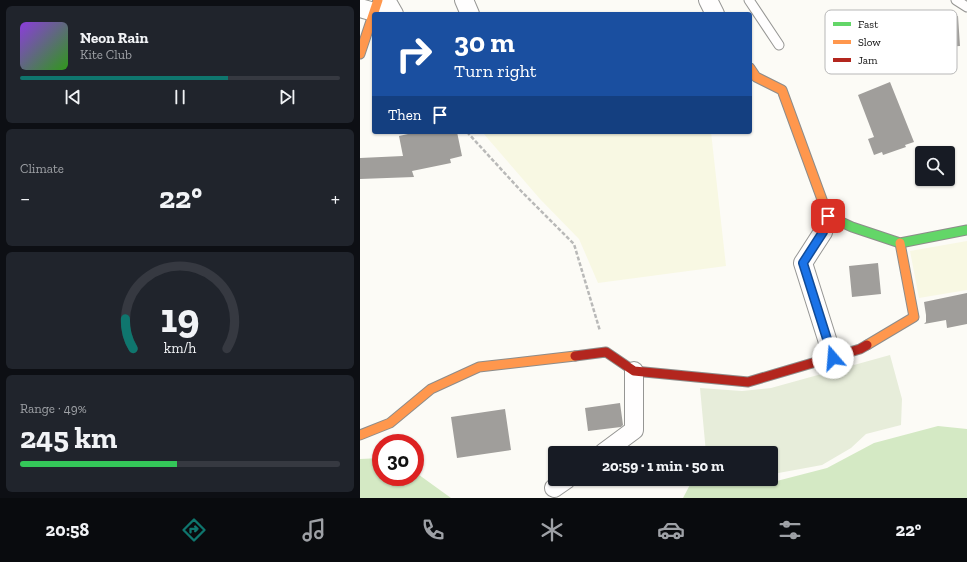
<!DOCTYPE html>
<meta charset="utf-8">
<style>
body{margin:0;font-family:"Zilla Slab",serif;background:#20242c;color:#f1f3f6;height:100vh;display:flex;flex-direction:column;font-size:15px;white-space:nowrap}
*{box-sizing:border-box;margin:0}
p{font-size:13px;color:#9ea1a6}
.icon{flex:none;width:22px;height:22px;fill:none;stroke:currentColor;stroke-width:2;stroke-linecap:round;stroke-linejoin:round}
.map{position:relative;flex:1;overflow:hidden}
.panel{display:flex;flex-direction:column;gap:6px;padding:6px;background:#0d0f14;width:360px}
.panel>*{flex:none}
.guide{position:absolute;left:12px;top:12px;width:380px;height:122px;border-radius:4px;box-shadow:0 1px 3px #0004;background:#1a4fa0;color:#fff;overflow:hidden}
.controls{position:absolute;left:555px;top:146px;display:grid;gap:8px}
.controls a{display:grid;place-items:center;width:40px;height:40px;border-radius:4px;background:#171b24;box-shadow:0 1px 3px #0004;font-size:20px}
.speed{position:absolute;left:12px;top:434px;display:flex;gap:8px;font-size:20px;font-weight:700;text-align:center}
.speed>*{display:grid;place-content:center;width:52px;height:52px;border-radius:50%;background:#171b24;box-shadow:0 1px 3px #0004;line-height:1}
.speed .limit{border:6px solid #d22;background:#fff;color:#111}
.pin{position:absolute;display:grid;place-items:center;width:34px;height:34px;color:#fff;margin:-17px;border-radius:8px;box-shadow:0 2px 6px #0006}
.me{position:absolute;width:44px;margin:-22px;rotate:342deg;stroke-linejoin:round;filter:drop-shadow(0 0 3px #0008)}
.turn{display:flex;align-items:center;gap:14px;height:84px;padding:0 16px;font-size:18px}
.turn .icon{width:52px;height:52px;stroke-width:2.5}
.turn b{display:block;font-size:28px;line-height:34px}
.then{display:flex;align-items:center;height:38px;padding:0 16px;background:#0003;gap:8px;font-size:15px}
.big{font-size:30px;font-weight:700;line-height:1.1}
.panel .widget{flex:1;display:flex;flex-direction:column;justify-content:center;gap:6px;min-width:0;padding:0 14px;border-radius:6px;background:#20242c}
.panel .dial{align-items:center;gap:0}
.dial svg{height:104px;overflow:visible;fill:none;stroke:#363941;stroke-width:7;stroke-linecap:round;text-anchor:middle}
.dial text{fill:#f1f3f6;stroke:none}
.song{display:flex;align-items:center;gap:12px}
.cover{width:48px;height:48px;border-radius:6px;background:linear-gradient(135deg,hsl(270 70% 55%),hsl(110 70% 35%))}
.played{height:4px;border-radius:2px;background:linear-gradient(90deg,#0f766e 65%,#363941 65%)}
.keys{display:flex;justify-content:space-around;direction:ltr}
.heat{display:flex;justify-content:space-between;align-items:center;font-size:22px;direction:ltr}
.charge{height:6px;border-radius:3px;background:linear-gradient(90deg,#34c759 49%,#363941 0)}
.trip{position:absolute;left:188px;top:446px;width:230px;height:40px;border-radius:4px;background:#171b24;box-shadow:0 1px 3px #0004;font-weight:700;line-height:40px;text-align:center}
.tab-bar{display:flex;height:64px;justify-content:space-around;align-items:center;background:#090b0e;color:#9ea1a6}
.tab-bar .icon{width:28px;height:28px}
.tab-bar .active{color:#0f766e}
.tab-bar b{font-size:18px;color:#f1f3f6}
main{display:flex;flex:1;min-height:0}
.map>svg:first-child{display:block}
.farmland{fill:#f8f8e3}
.forest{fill:#d4e9c4}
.cemetery{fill:#e7edda}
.building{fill:#a09e9b}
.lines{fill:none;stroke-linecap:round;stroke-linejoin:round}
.lane-casing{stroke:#969694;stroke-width:11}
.street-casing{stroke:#969694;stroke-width:20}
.fast-casing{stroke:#8d8c8a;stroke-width:11}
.slow-casing{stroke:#8d8c8a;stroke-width:11}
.jam-casing{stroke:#8d8c8a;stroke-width:11}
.path{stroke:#b9b9b8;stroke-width:2.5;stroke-dasharray:4 2;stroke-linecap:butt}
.lane{stroke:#fffefe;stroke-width:9}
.street{stroke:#fffefe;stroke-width:18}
.fast{stroke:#63d668;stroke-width:9}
.slow{stroke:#ff974d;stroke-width:9}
.jam{stroke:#b3261e;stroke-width:9}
.route-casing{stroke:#114b97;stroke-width:10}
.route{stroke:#1a73e8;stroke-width:7}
.key{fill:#fff;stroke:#b7b7b7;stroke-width:1}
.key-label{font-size:11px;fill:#101010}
</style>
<main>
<section class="panel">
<div class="widget">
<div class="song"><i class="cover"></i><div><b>Neon Rain</b><p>Kite Club</p></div></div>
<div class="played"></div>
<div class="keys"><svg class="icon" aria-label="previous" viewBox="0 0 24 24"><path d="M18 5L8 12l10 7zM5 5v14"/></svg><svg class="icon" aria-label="pause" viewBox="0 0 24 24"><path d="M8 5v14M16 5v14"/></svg><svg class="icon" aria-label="next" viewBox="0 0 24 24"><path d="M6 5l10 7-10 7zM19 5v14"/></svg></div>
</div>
<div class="widget"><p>Climate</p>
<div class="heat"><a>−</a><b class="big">22°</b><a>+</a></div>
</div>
<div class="widget dial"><svg viewBox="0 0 100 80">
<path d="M14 69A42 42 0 1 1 86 69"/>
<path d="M14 69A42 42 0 0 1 8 46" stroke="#0f766e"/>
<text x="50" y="56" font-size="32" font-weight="700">19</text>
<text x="50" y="72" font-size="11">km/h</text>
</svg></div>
<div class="widget"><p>Range · 49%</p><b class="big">245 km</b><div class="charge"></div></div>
</section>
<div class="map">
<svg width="607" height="498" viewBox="0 0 607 498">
<rect width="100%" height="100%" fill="#fcfbf6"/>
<!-- farmland -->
<path class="farmland" d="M 125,132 L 351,132 L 366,266 L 238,283 L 219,239 L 180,199 L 123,133 Z
M 607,241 L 607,290 L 559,298 L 550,251 Z"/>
<!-- forest -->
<path class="forest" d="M 578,426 L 607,429 L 607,498 L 323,498 L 333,479 L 391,479 L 409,483 L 467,468 L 514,443 Z
M 21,458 L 21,477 L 55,477 L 55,472 L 91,498 L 0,498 L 0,459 Z"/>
<!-- cemetery -->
<path class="cemetery" d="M 530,355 L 542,399 L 541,425 L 506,434 L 491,448 L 462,465 L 413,474 L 411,474 L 411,453 L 346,453 L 340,388 L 382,391 L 411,388 Z"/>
<!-- building -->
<path class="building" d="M 598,16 L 600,46 L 564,48 L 563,39 L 559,40 L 558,18 Z
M 530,82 L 554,142 L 545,145 L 546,147 L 523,155 L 522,152 L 514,155 L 508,139 L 514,137 L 498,95 Z
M 57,132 L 97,132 L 102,156 L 90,159 L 91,163 L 52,171 L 54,177 L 0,179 L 0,158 L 43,156 L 39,136 Z
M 518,263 L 521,294 L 492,297 L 489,266 Z
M 607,293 L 607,324 L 587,328 L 586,320 L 564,324 L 566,322 L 566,315 L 564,302 Z
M 260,403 L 263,425 L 261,427 L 228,431 L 225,408 Z
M 145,409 L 151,450 L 97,458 L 91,417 Z"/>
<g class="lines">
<!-- lane casing -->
<g class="lane-casing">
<path id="lane" d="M 389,0 L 419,45
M 596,0 L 607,7"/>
</g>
<!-- street casing -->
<g class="street-casing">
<path id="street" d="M 26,0 L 34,14
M 104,0 L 110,14
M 348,0 L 355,14
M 0,8 L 14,12
M 468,216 L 463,232 L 443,263 L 473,358
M 243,453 L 274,430 L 274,371
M 194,488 L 207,479"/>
</g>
<!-- fast casing -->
<g class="fast-casing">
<path id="fast" d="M 479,221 L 492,227 L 540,243 L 607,230"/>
</g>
<!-- slow casing -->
<g class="slow-casing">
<path id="slow" d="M 0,54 L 18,0
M 390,68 L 396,77 L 422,90 L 468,216 L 479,221
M 507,345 L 554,317 L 540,243
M 0,435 L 30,423 L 71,389 L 119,367 L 215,356"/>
</g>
<!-- jam casing -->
<g class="jam-casing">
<path id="jam" d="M 215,356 L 246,352 L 274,371 L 388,382 L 500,349 L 507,345"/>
</g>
<!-- path -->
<path class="path" d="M 107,132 L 162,192 L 214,244 L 240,331"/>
<!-- lane -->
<use href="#lane" class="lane"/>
<!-- street -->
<use href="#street" class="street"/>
<!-- fast -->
<use href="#fast" class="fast"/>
<!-- slow -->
<use href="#slow" class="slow"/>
<!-- jam -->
<use href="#jam" class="jam"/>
</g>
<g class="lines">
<!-- route casing -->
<g class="route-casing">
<path id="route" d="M 468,216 L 463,232 L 443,263 L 473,358"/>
</g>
<!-- route -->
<use href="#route" class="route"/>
</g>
<!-- legend -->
<rect x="465" y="10" width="132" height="64" rx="6" class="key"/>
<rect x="473" y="22" width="18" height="4" fill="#63d668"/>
<rect x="473" y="40" width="18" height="4" fill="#ff974d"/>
<rect x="473" y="58" width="18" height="4" fill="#b3261e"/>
<g class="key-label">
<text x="498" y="28">Fast</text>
<text x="498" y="46">Slow</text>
<text x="498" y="64">Jam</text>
</g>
</svg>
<div class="controls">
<a><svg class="icon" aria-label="search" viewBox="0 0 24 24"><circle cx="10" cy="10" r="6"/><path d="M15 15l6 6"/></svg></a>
</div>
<div class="speed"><div class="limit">30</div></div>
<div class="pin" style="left:468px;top:216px;background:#d93025"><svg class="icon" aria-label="arrive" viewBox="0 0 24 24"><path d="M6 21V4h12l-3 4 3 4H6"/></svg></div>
<svg class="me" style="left:473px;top:358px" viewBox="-20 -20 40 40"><circle r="19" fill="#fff"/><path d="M0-13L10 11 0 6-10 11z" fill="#1a73e8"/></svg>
<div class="trip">20:59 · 1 min · 50 m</div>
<div class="guide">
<div class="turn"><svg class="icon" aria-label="right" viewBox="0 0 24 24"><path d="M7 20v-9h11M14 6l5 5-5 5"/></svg><div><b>30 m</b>Turn right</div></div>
<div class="then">Then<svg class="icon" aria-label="arrive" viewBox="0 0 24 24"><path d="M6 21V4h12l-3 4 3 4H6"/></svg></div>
</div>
</div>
</main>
<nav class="tab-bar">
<b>20:58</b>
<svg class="icon active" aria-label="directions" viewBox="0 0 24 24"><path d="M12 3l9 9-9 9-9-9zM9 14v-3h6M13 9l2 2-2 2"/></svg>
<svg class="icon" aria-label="music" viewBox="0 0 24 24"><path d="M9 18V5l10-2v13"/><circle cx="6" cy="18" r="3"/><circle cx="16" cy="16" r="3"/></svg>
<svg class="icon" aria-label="phone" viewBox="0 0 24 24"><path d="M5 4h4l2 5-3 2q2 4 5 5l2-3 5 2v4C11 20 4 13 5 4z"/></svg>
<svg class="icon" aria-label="climate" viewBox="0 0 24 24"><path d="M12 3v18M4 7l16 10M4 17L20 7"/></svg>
<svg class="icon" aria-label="car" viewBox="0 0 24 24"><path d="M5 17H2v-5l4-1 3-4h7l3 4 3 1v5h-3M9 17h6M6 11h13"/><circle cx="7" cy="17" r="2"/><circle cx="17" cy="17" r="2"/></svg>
<svg class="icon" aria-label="filters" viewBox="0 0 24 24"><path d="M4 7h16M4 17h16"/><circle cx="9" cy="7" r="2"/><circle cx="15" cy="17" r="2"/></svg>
<b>22°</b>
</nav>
